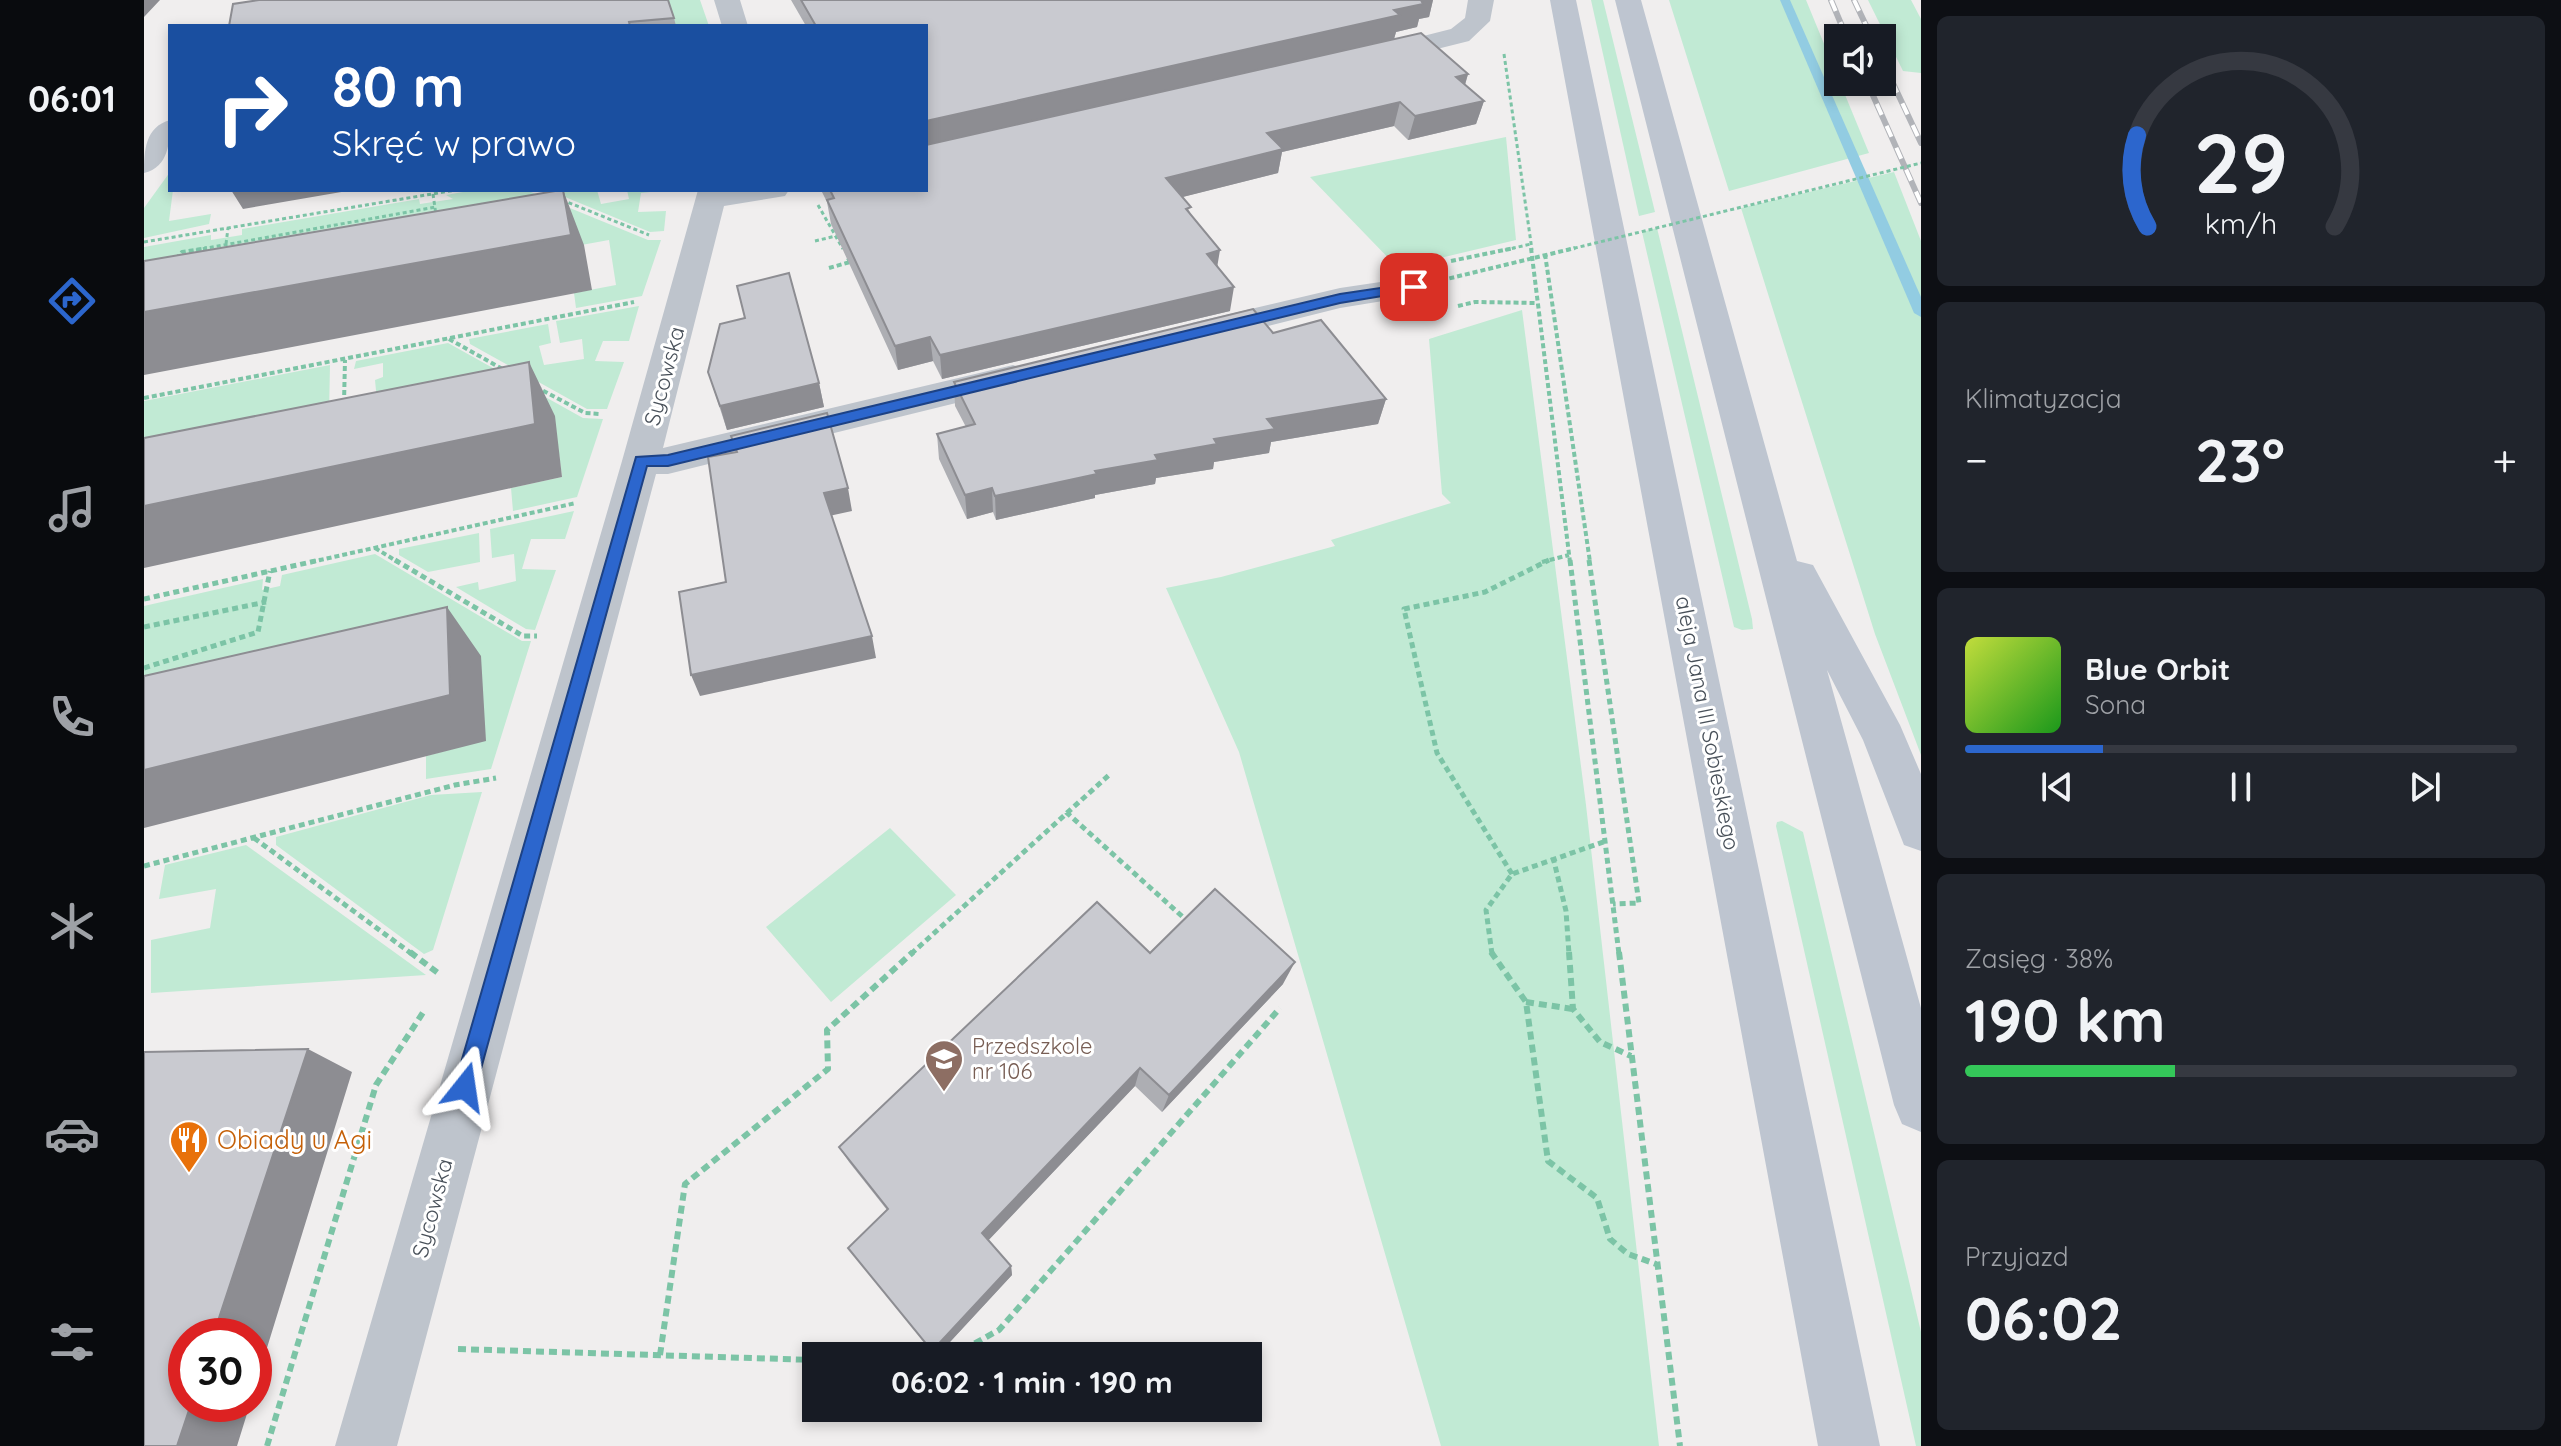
<!DOCTYPE html>
<html lang="pl">
<meta charset="utf-8">
<style>
body{margin:0;font-family:Quicksand,sans-serif;background:#20242c;color:#f1f3f6;height:100vh;display:flex;flex-direction:column;font-size:30px;white-space:nowrap}
*{box-sizing:border-box;margin:0}
p{font-size:26px;color:#9ea1a6}
.icon{flex:none;width:44px;height:44px;fill:none;stroke:currentColor;stroke-width:2;stroke-linecap:round;stroke-linejoin:round}
.map{position:relative;flex:1;overflow:hidden}
.details{display:flex;flex-direction:column;gap:16px;padding:16px;background:#0d0f14;width:640px}
.details>*{flex:none}
.banner{position:absolute;left:24px;top:24px;width:760px;height:168px;border-radius:0px;box-shadow:0 4px 12px #0003;background:#1a4fa0;color:#fff;overflow:hidden}
.tools{position:absolute;left:1680px;top:24px;display:grid;gap:16px}
.tools a{display:grid;place-items:center;width:72px;height:72px;border-radius:0px;background:#171b24;box-shadow:0 4px 12px #0003;font-size:40px}
.speed{position:absolute;left:24px;top:1318px;display:flex;gap:16px;font-size:40px;font-weight:700;text-align:center}
.speed>*{display:grid;place-content:center;width:104px;height:104px;border-radius:50%;background:#171b24;box-shadow:0 4px 12px #0003;line-height:1}
.speed .limit{border:12px solid #d22;background:#fff;color:#111}
.pin{position:absolute;display:grid;place-items:center;width:68px;height:68px;color:#fff;margin:-34px;border-radius:16px;box-shadow:0 4px 12px #0006}
.me{position:absolute;width:88px;margin:-44px;rotate:15deg;stroke-linejoin:round;filter:drop-shadow(0 0 6px #0008)}
.turn{display:flex;align-items:center;gap:28px;height:168px;padding:0 32px;font-size:36px}
.turn .icon{width:104px;height:104px;stroke-width:2.5}
.turn b{display:block;font-size:56px;line-height:68px}
.big{font-size:60px;font-weight:700;line-height:1.1}
.details .widget{flex:1;display:flex;flex-direction:column;justify-content:center;gap:12px;min-width:0;padding:0 28px;border-radius:12px;background:#20242c}
.details .dial{align-items:center;gap:0}
.dial svg{height:208px;overflow:visible;fill:none;stroke:#363941;stroke-width:7;stroke-linecap:round;text-anchor:middle}
.dial text{fill:#f1f3f6;stroke:none}
.song{display:flex;align-items:center;gap:24px}
.cover{width:96px;height:96px;border-radius:12px;background:linear-gradient(135deg,hsl(70 70% 55%),hsl(120 70% 35%))}
.played{height:8px;border-radius:4px;background:linear-gradient(90deg,#2c66cd 25%,#363941 25%)}
.keys{display:flex;justify-content:space-around;direction:ltr}
.heat{display:flex;justify-content:space-between;align-items:center;font-size:44px;direction:ltr}
.charge{height:12px;border-radius:6px;background:linear-gradient(90deg,#34c759 38%,#363941 0)}
.trip{position:absolute;left:658px;top:1342px;width:460px;height:80px;border-radius:0px;background:#171b24;box-shadow:0 4px 12px #0003;font-weight:700;line-height:80px;text-align:center}
main{display:flex;flex:1;min-height:0}
.dock{display:flex;flex-direction:column;width:144px;justify-content:space-around;align-items:center;background:#090b0e;color:#9ea1a6}
.dock .icon{width:56px;height:56px}
.dock .on{color:#2c66cd}
.dock b{font-size:36px;color:#f1f3f6}
.map>svg:first-child{display:block}
.green{fill:#c1ead4}
.lines{fill:none;stroke-linecap:round;stroke-linejoin:round}
.stream{fill:#92cce2;fill-rule:evenodd}
.path-far3{stroke:#7cc4a6;stroke-width:3;stroke-dasharray:4 3;stroke-linecap:butt}
.path-far2{stroke:#7cc4a6;stroke-width:4;stroke-dasharray:5 3;stroke-linecap:butt}
.path-far1{stroke:#7cc4a6;stroke-width:5;stroke-dasharray:6 4;stroke-linecap:butt}
.path{stroke:#7cc4a6;stroke-width:6;stroke-dasharray:8 5;stroke-linecap:butt}
.minor{fill:#bec4cc;fill-rule:evenodd}
.secondary{fill:#bec5d0;fill-rule:evenodd}
.rail-casing{stroke:#b1b3b8;stroke-width:6}
.rail{stroke:#fff;stroke-width:4;stroke-dasharray:12;stroke-linecap:butt}
.path-bridge-far1{stroke:#7cc4a6;stroke-width:3;stroke-dasharray:4 3;stroke-linecap:butt}
.path-bridge{stroke:#7cc4a6;stroke-width:4;stroke-dasharray:5 3;stroke-linecap:butt}
.wall{fill:#adaeb3}
.shaded-wall{fill:#8d8d92}
.building{fill:#c9cad0;stroke:#8d8d92;stroke-width:2}
.route{fill:#2c66cd;stroke:#1d4285;stroke-width:2}
.labels{text-anchor:middle;stroke-width:6;stroke-linejoin:round;paint-order:stroke}
.street-label{font-size:22px;fill:#485059;stroke:#fff}
.education-label{font-size:22px;fill:#785e54;stroke:#fff;text-anchor:start}
.near-food-label{font-size:26px;fill:#c56008;stroke:#fff;text-anchor:start}
</style>
<main>
<nav class="dock">
<b>06:01</b>
<svg class="icon on" aria-label="directions" viewBox="0 0 24 24"><path d="M12 3l9 9-9 9-9-9zM9 14v-3h6M13 9l2 2-2 2"/></svg>
<svg class="icon" aria-label="music" viewBox="0 0 24 24"><path d="M9 18V5l10-2v13"/><circle cx="6" cy="18" r="3"/><circle cx="16" cy="16" r="3"/></svg>
<svg class="icon" aria-label="phone" viewBox="0 0 24 24"><path d="M5 4h4l2 5-3 2q2 4 5 5l2-3 5 2v4C11 20 4 13 5 4z"/></svg>
<svg class="icon" aria-label="climate" viewBox="0 0 24 24"><path d="M12 3v18M4 7l16 10M4 17L20 7"/></svg>
<svg class="icon" aria-label="car" viewBox="0 0 24 24"><path d="M5 17H2v-5l4-1 3-4h7l3 4 3 1v5h-3M9 17h6M6 11h13"/><circle cx="7" cy="17" r="2"/><circle cx="17" cy="17" r="2"/></svg>
<svg class="icon" aria-label="filters" viewBox="0 0 24 24"><path d="M4 7h16M4 17h16"/><circle cx="9" cy="7" r="2"/><circle cx="15" cy="17" r="2"/></svg>
</nav>
<div class="map">
<svg width="1777" height="1446" viewBox="0 0 1777 1446">
<rect width="100%" height="100%" fill="#f0eeee"/>
<!-- green -->
<path class="green" d="M 519,0 L 556,0 L 565,26 L 528,26 Z
M 1447,0 L 1459,0 L 1511,212 L 1495,216 Z
M 1525,0 L 1662,0 L 1725,153 L 1585,191 Z
M 1724,0 L 1767,0 L 1777,19 L 1777,73 L 1759,71 Z
M 1362,137 L 1372,240 L 1254,268 L 1166,177 Z
M 26,172 L 26,190 L 29,190 L 25,221 L 67,214 L 65,224 L 0,238 L 0,208 Z
M 1750,172 L 1777,241 L 1777,755 L 1731,634 L 1597,208 Z
M 330,190 L 382,190 L 504,240 L 517,240 L 498,296 L 432,308 L 430,293 L 472,285 L 465,240 L 0,324 L 0,247 L 67,235 L 67,240 L 98,235 L 98,229 L 275,199 L 276,204 L 309,199 L 302,195 Z
M 404,190 L 453,190 L 457,204 L 485,199 L 483,190 L 525,190 L 497,193 L 494,212 L 522,211 L 520,231 L 506,232 Z
M 1513,228 L 1608,619 L 1609,629 L 1598,630 L 1590,627 L 1498,232 Z
M 495,306 L 485,341 L 459,341 L 451,361 L 480,362 L 463,409 L 443,409 L 326,344 L 325,339 L 404,324 L 407,343 L 395,346 L 400,365 L 440,359 L 438,339 L 416,343 L 412,321 Z
M 1378,310 L 1442,805 L 1515,1446 L 1297,1446 L 1095,752 L 1022,588 L 1077,577 L 1191,546 L 1187,540 L 1307,503 L 1298,494 L 1285,339 Z
M 304,343 L 439,418 L 459,419 L 433,497 L 369,511 L 367,488 L 418,477 L 410,416 L 0,501 L 0,401 L 186,365 L 185,414 L 233,401 L 231,380 L 239,377 L 239,363 L 210,369 L 212,361 Z
M 430,511 L 421,539 L 387,539 L 378,569 L 412,570 L 391,630 L 382,629 L 312,587 L 334,582 L 335,590 L 372,581 L 370,554 L 348,558 L 346,529 Z
M 335,533 L 336,562 L 284,572 L 255,555 L 255,549 Z
M 231,554 L 378,641 L 387,641 L 347,769 L 282,779 L 282,756 L 342,740 L 0,735 L 0,606 L 119,579 L 118,590 L 136,586 L 138,575 Z
M 338,792 L 289,950 L 280,954 L 132,845 L 132,837 L 287,795 Z
M 1638,821 L 1659,832 L 1777,1332 L 1777,1446 L 1772,1446 L 1632,826 L 1633,822 Z
M 746,828 L 812,895 L 687,1002 L 622,927 Z
M 102,845 L 282,975 L 7,993 L 7,940 L 66,928 L 72,889 L 15,899 L 21,865 Z"/>
<g class="lines">
<!-- stream -->
<path class="stream" d="M 1636,0 L 1646,0 L 1777,297 L 1777,317 L 1770,313 Z"/>
<!-- path-far3 -->
<path class="path-far3" d="M 1360,54 L 1388,250
M 289,194 L 292,215
M 418,200 L 505,235
M 674,205 L 699,249
M 671,241 L 692,236
M 0,242 L 312,190
M 82,244 L 84,228
M 52,250 L 292,207
M 1361,250 L 1387,244"/>
<!-- path-far2 -->
<path class="path-far2" d="M 1387,248 L 1426,562
M 1401,254 L 1446,562
M 32,259 L 38,252 L 63,248
M 1307,261 L 1370,248
M 685,268 L 706,262 L 704,258
M 1314,306 L 1331,302 L 1393,303
M 305,339 L 362,371
M 392,387 L 441,413 L 456,414
M 0,398 L 490,302
M 200,403 L 201,360
M 231,548 L 254,562
M 167,562 L 432,503
M 1398,562 L 1425,555"/>
<!-- path-far1 -->
<path class="path-far1" d="M 251,560 L 379,636 L 393,636
M 1426,560 L 1475,954
M 1445,560 L 1495,903 L 1469,904
M 0,599 L 176,560
M 0,627 L 122,602
M 0,668 L 114,632 L 126,571
M 922,812 L 1040,918
M 110,838 L 268,954
M 1409,857 L 1422,911 L 1425,954
M 0,866 L 311,785 L 352,778
M 1368,874 L 1293,753 L 1260,609 L 1341,592 L 1405,560
M 767,954 L 965,775
M 1348,954 L 1342,910 L 1368,874 L 1462,841"/>
<!-- path -->
<path class="path" d="M 266,952 L 294,973
M 1347,952 L 1382,1002 L 1404,1161 L 1453,1198 L 1466,1239 L 1484,1254 L 1512,1264
M 1425,952 L 1429,1009 L 1456,1042 L 1487,1056
M 1475,952 L 1536,1446
M 1382,1002 L 1429,1009
M 314,1349 L 672,1360
M 516,1355 L 541,1184 L 684,1069 L 683,1030 L 769,952
M 808,1356 L 855,1330 L 1136,1008
M 123,1446 L 232,1085 L 280,1011"/>
<!-- minor -->
<path class="minor" d="M 570,0 L 596,0 L 604,26 L 578,26 Z
M 1324,0 L 1350,0 L 1346,21 L 1325,41 L 1229,65 L 1220,63 L 1216,57 L 1220,51 L 1307,29 L 1321,18 Z
M 26,120 C 26,142 25,167 0,173 C 0,151 1,127 26,120 Z
M 554,190 L 645,190 L 641,196 L 580,206 L 519,448 L 869,365 L 881,369 L 887,377 L 881,385 L 869,389 L 524,474 L 512,474 L 253,1446 L 191,1446 L 478,461 Z
M 1270,277 L 1282,280 L 1286,287 L 1282,294 L 1196,308 L 1060,342 L 1048,339 L 1043,331 L 1048,323 L 1060,320 L 1196,288 Z"/>
<!-- secondary -->
<path class="secondary" d="M 1406,0 L 1432,0 L 1736,1446 L 1674,1446 Z
M 1471,0 L 1497,0 L 1653,561 L 1669,565 L 1756,725 L 1777,774 L 1777,851 L 1760,845 L 1719,740 L 1683,670 L 1777,1008 L 1777,1132 L 1758,1124 L 1750,1105 Z"/>
<!-- rail casing -->
<g class="rail-casing">
<path id="rail" d="M 1687,0 L 1703,38
M 1710,0 L 1728,38
M 1738,60 L 1777,143
M 1723,82 L 1777,203"/>
</g>
<!-- rail -->
<use href="#rail" class="rail"/>
<!-- path-bridge-far1 -->
<path class="path-bridge-far1" d="M 1423,250 L 1777,163"/>
<!-- path-bridge -->
<path class="path-bridge" d="M 1282,284 L 1431,248"/>
</g>
<!-- wall -->
<path class="wall" d="M 647,0 L 1289,0 L 1285,17 L 1275,19 L 1273,27 L 1252,32 L 1250,39 L 1324,74 L 1321,85 L 1340,101 L 1332,124 L 1264,140 L 1250,126 L 1138,152 L 1134,173 L 1038,197 L 1074,266 L 1086,311 L 798,379 L 789,361 L 754,370 L 687,224 L 683,202 L 677,190 L 782,190 L 782,26 L 662,26 Z
M 530,18 L 532,26 L 85,26 Z
M 1129,333 L 1242,399 L 1234,424 L 1127,442 L 1125,453 L 1070,462 L 1069,469 L 1012,478 L 1011,484 L 951,495 L 951,498 L 852,520 L 849,512 L 823,519 L 795,459 L 793,434 L 822,427 L 811,406 L 810,382 Z
M 564,372 L 675,383 L 680,407 L 583,430 Z
M 1006,953 L 1139,984 L 1018,1112 L 991,1086 L 844,1240 L 867,1266 L 868,1275 L 793,1356 L 743,1210 L 705,1162 L 695,1147 Z"/>
<!-- shaded-wall -->
<path class="shaded-wall" d="M 0,0 L 16,0 L 0,17 Z
M 1274,0 L 1289,0 L 1285,17 L 1275,19 L 1273,27 L 1252,32 L 1250,39 L 782,146 L 782,121 L 1250,10 Z
M 1324,74 L 1317,98 L 1312,77 Z
M 1340,101 L 1332,124 L 1264,140 L 1271,116 Z
M 1256,102 L 1250,126 L 1138,152 L 1134,173 L 1019,202 L 1022,178 L 1123,133 Z
M 87,190 L 209,190 L 99,209 Z
M 419,190 L 440,245 L 448,290 L 0,375 L 0,312 Z
M 1076,250 L 1072,274 L 1063,254 Z
M 1090,287 L 1086,311 L 798,379 L 796,355 Z
M 786,337 L 789,361 L 754,370 L 751,346 Z
M 385,362 L 411,416 L 418,477 L 0,568 L 0,506 Z
M 675,383 L 680,407 L 583,430 L 576,406 Z
M 1242,399 L 1234,424 L 1127,442 L 1125,453 L 1070,462 L 1069,469 L 1012,478 L 1011,484 L 951,495 L 951,498 L 852,520 L 851,496 L 951,471 L 1070,439 L 1123,419 Z
M 704,488 L 708,511 L 685,516 L 680,493 Z
M 848,488 L 849,512 L 823,519 L 821,495 Z
M 303,607 L 337,656 L 342,741 L 0,828 L 0,770 Z
M 728,636 L 732,658 L 556,696 L 547,675 Z
M 1151,962 L 1139,984 L 1018,1112 L 1025,1095 Z
M 164,1049 L 208,1072 L 110,1390 L 110,1336 L 69,1336 Z
M 996,1068 L 991,1086 L 841,1244 L 838,1233 Z
M 867,1266 L 868,1275 L 793,1356 L 788,1351 Z
M 47,1404 L 106,1404 L 93,1446 L 33,1446 Z"/>
<!-- building -->
<path class="building" d="M 115,0 L 524,0 L 530,18 L 485,22 L 486,26 L 85,26 L 89,4 Z
M 657,0 L 1277,0 L 1279,4 L 1250,10 L 1256,15 L 782,121 L 782,26 L 672,26 Z
M 1277,33 L 1324,74 L 1312,77 L 1340,101 L 1271,116 L 1256,102 L 1123,133 L 1139,149 L 1022,178 L 1047,207 L 1042,209 L 1076,250 L 1063,254 L 1090,287 L 796,355 L 786,337 L 751,346 L 683,200 L 690,198 L 686,190 L 782,190 L 782,145 Z
M 417,190 L 419,190 L 427,235 L 0,312 L 0,261 Z
M 645,273 L 675,383 L 576,406 L 564,372 L 576,324 L 601,318 L 593,286 Z
M 1109,309 L 1129,333 L 1177,320 L 1242,399 L 1123,419 L 1131,429 L 1070,439 L 1073,444 L 1011,455 L 1014,460 L 951,471 L 953,474 L 851,496 L 848,488 L 821,495 L 793,434 L 831,424 L 810,382 Z
M 385,362 L 391,424 L 0,506 L 0,438 Z
M 683,413 L 704,488 L 680,493 L 728,636 L 547,675 L 535,592 L 582,582 L 564,457 L 593,452 L 587,436 Z
M 303,607 L 306,695 L 0,770 L 0,676 Z
M 1071,889 L 1151,962 L 1025,1095 L 996,1068 L 838,1233 L 867,1266 L 788,1351 L 704,1248 L 744,1209 L 695,1147 L 953,902 L 1006,953 Z
M 164,1049 L 69,1336 L 42,1336 L 42,1404 L 47,1404 L 33,1446 L 0,1446 L 0,1052 Z"/>
<!-- route -->
<path class="route" d="M 1270,283 L 1275,284 L 1275,290 L 1196,303 L 524,466 L 503,466 L 332,1087 L 329,1095 L 321,1098 L 313,1095 L 310,1087 L 492,457 L 524,455 L 1196,294 Z"/>
<!-- icons -->
<defs>
<g id="school-pin" transform="scale(2)"><path d="M0 17L-7.5 6A9.5 9.5 0 1 1 7.5 6Z" fill="#8d6e63" stroke="#fff"/><path d="M0-5L7-2L0 1L-7-2ZM-4 1L0 2.5L4 1V4Q0 6-4 4Z" fill="#fff"/></g>
<g id="restaurant-pin" transform="scale(2)"><path d="M0 17L-7.5 6A9.5 9.5 0 1 1 7.5 6Z" fill="#e8710a" stroke="#fff"/><path d="M-5-6h1v4h1v-4h1v4h1v-4h1v5L-1.5 .5V6h-2V.5L-5-1ZM5-6V6H3V1.5H1.5Q1.5-4 5-6Z" fill="#fff"/></g>
</defs>
<g fill-rule="evenodd">
<use href="#school-pin" x="800" y="1059"/>
<use href="#restaurant-pin" x="45" y="1140"/>
</g>
<g class="labels">
<!-- street labels -->
<g class="street-label">
<text transform="translate(520 376) rotate(-75)" y="8">Sycowska</text>
<text transform="translate(1564 723) rotate(79)" y="8">aleja Jana III Sobieskiego</text>
<text transform="translate(288 1208) rotate(-75)" y="8">Sycowska</text>
</g>
<!-- education labels -->
<g class="education-label">
<text x="828" y="1054">Przedszkole<tspan x="828" dy="25">nr 106</tspan></text>
</g>
<!-- near-food labels -->
<g class="near-food-label">
<text x="73" y="1149">Obiady u Agi</text>
</g>
</g>
</svg>
<div class="tools">
<a><svg class="icon" aria-label="sound" viewBox="0 0 24 24"><path d="M4 9h4l5-4v14l-5-4H4zM17 9q2 3 0 6"/></svg></a>
</div>
<div class="speed"><div class="limit">30</div></div>
<div class="pin" style="left:1270px;top:287px;background:#d93025"><svg class="icon" aria-label="arrive" viewBox="0 0 24 24"><path d="M6 21V4h12l-3 4 3 4H6"/></svg></div>
<svg class="me" style="left:321px;top:1087px" viewBox="-20 -20 40 40"><path d="M0-17L14 15 0 8-14 15z" fill="#2c66cd" stroke="#fff" stroke-width="4"/></svg>
<div class="trip">06:02 · 1 min · 190 m</div>
<div class="banner">
<div class="turn"><svg class="icon" aria-label="right" viewBox="0 0 24 24"><path d="M7 20v-9h11M14 6l5 5-5 5"/></svg><div><b>80 m</b>Skręć w prawo</div></div>
</div>
</div>
<section class="details">
<div class="widget dial"><svg viewBox="0 0 100 80">
<path d="M14 69A42 42 0 1 1 86 69"/>
<path d="M14 69A42 42 0 0 1 10 34" stroke="#2c66cd"/>
<text x="50" y="56" font-size="32" font-weight="700">29</text>
<text x="50" y="72" font-size="11">km/h</text>
</svg></div>
<div class="widget"><p>Klimatyzacja</p>
<div class="heat"><a>−</a><b class="big">23°</b><a>+</a></div>
</div>
<div class="widget">
<div class="song"><i class="cover"></i><div><b>Blue Orbit</b><p>Sona</p></div></div>
<div class="played"></div>
<div class="keys"><svg class="icon" aria-label="previous" viewBox="0 0 24 24"><path d="M18 5L8 12l10 7zM5 5v14"/></svg><svg class="icon" aria-label="pause" viewBox="0 0 24 24"><path d="M8 5v14M16 5v14"/></svg><svg class="icon" aria-label="next" viewBox="0 0 24 24"><path d="M6 5l10 7-10 7zM19 5v14"/></svg></div>
</div>
<div class="widget"><p>Zasięg · 38%</p><b class="big">190 km</b><div class="charge"></div></div>
<div class="widget"><p>Przyjazd</p><b class="big">06:02</b></div>
</section>
</main>
